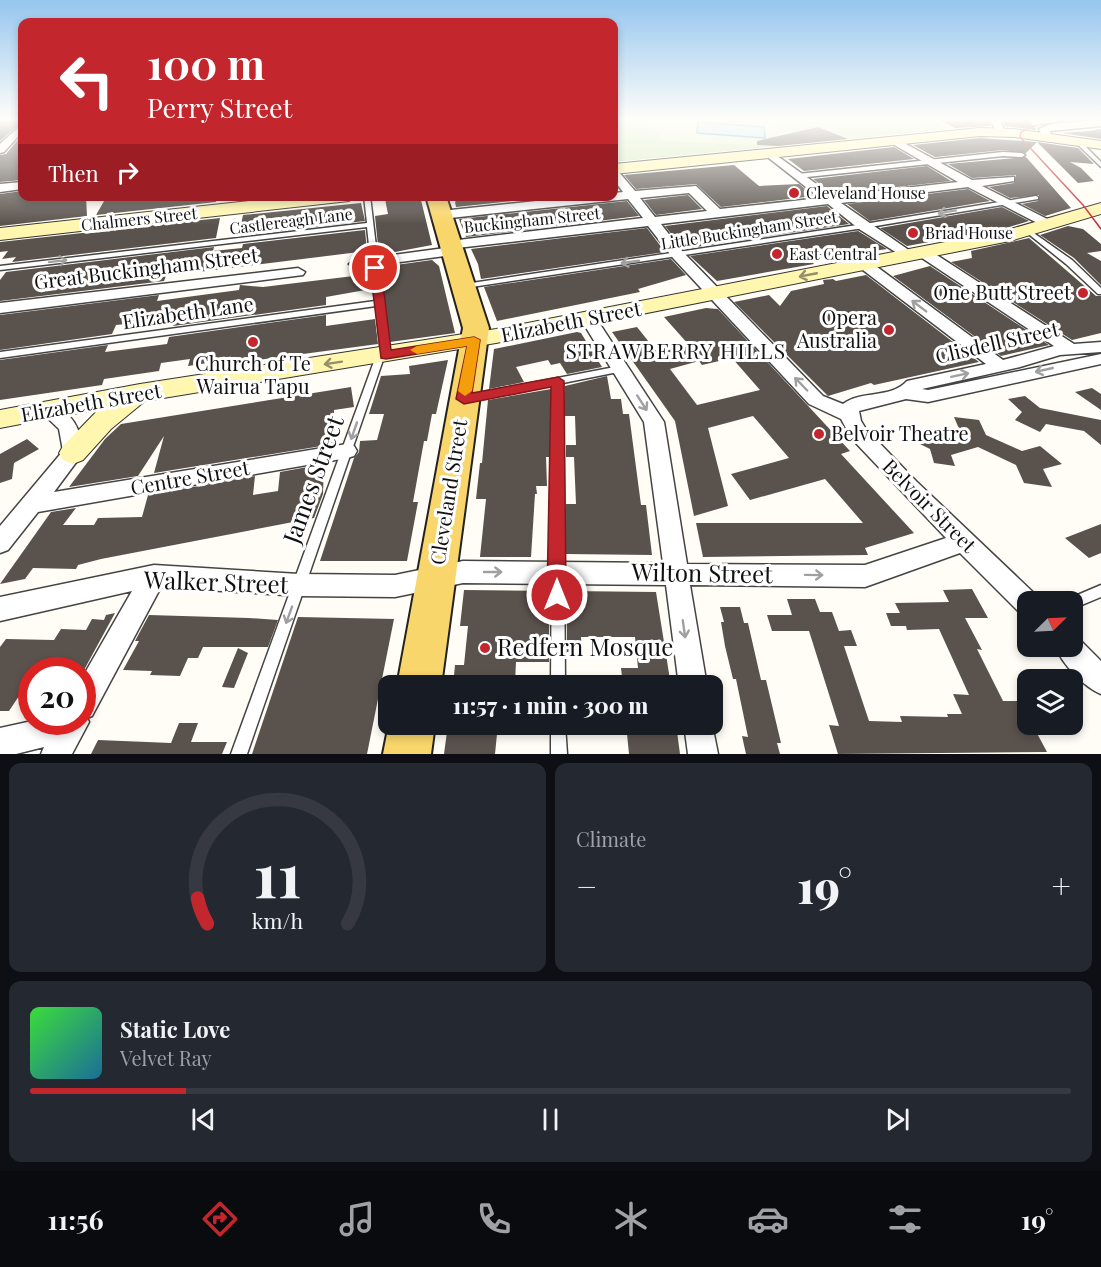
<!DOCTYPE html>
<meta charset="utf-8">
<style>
body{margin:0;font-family:"Playfair Display",serif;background:#242831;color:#f1f3f6;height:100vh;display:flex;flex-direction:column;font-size:22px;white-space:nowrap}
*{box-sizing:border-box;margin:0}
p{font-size:20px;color:#9ea1a6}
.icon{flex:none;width:33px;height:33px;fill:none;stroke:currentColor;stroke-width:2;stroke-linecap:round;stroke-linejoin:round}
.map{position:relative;height:754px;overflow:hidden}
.side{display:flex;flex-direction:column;gap:9px;padding:9px;background:#0d0f14;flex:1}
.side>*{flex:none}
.hud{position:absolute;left:18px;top:18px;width:600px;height:183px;border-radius:12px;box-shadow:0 3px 9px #0003;background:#c4262e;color:#fff;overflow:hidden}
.needle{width:39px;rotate:66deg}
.controls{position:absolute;left:1017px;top:591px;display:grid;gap:12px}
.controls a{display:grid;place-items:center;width:66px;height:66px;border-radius:12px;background:#171b24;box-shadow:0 3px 9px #0003;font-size:30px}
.speed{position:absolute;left:18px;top:657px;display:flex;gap:12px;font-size:30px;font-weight:700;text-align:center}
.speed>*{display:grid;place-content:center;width:78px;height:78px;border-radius:50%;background:#171b24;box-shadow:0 3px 9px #0003;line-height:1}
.speed .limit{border:9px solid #d22;background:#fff;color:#111}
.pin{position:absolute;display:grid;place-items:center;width:51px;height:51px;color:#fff;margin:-26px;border:3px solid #fff;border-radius:50%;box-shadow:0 2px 6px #0007}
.me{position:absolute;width:66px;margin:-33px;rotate:0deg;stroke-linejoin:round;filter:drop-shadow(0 0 4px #0008)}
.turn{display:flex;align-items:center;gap:21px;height:126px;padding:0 30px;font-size:27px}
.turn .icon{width:78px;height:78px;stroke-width:2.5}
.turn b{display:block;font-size:42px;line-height:51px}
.then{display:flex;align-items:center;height:57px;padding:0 30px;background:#0003;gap:12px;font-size:22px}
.big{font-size:45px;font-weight:800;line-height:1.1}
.side .widget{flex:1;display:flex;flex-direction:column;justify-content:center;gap:9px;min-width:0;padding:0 21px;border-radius:12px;background:#242831}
.side .dial{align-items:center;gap:0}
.dial svg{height:156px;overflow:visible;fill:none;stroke:#363941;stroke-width:7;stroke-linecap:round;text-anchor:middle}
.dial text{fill:#f1f3f6;stroke:none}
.song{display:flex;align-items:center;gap:18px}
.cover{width:72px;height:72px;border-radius:9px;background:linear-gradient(135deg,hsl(120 70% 55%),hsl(200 70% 35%))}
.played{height:6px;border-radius:3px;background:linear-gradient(90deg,#c4262e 15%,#363941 15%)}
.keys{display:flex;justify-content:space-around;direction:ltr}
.heat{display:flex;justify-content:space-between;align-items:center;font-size:33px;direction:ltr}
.side .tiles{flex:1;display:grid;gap:9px;grid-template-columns:1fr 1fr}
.widget:last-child{grid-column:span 2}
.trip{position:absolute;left:378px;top:675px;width:345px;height:60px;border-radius:12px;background:#171b24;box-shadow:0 3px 9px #0003;font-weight:800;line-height:60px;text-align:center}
.dock{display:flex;height:96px;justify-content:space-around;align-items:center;background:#090b0e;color:#9ea1a6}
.dock .icon{width:42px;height:42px}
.dock .active{color:#c4262e}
.dock b{font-size:27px;color:#f1f3f6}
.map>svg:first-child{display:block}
.green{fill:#d5ebbd}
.pitch{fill:#e6f2cf}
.water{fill:#b9e0f7;stroke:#3f96cf;stroke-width:1.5}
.building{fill:#5a524d;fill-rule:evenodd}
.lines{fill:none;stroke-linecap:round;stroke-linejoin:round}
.lane-casing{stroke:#444;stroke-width:3}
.street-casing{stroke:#444;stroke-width:3}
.secondary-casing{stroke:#333;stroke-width:2}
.primary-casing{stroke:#222;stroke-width:4}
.lane{fill:#fff;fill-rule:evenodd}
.street{fill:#fff;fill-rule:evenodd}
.secondary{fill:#fff6b0;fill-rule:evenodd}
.primary{fill:#f9d66b;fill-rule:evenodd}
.tram{stroke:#c4262e;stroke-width:1.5}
.oneway{stroke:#a0a0a0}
.oneway2{stroke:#948f68}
.route{fill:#c4262e;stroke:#7f191e;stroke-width:1.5}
.slow{fill:#f59e0b}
.poi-dot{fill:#c4262e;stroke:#fff;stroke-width:2}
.labels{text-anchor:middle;stroke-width:6;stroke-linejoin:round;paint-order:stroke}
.far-poi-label{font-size:16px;fill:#111;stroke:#fff;text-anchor:start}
.far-street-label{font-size:16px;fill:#111;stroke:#fff}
.street-label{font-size:20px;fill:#111;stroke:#fff}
.poi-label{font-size:20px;fill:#111;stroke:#fff;text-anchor:end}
.neighbourhood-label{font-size:21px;letter-spacing:1.5px;fill:#111;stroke:#fff}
.near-street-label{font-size:24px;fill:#111;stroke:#fff}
.near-poi-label{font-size:24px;fill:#111;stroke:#fff;text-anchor:start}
</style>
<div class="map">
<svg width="1101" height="754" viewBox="0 0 1101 754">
<rect width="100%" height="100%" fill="#fffdf5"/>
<!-- green -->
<path class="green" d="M 614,119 L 936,119 L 941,120 L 941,124 L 951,129 L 614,162 Z"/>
<!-- pitch -->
<path class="pitch" d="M 660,119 L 770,119 L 787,127 L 788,130 L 796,132 L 818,127 L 835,134 L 773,146 L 660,141 L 659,132 L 640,125 Z"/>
<!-- water -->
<path class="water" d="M 698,122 L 764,127 L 765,138 L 697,133 Z"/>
<!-- building -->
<path class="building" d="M 0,119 L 22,119 L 22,122 L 0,141 Z
M 936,119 L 989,119 L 991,126 L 955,128 Z
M 1002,119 L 1027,119 L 1037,130 L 1005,126 Z
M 818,127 L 848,139 L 778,146 L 757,145 L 757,141 Z
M 1101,129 L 1101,139 L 1062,133 L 1089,131 Z
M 22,135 L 22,180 L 0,182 L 0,155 L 6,154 Z
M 980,138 L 1037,142 L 1026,153 L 1003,150 L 935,157 L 913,145 Z
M 1037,142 L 1078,148 L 1094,164 L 1070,162 L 1081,168 L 1094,181 L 1078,183 Z
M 894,147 L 914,159 L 804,171 L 788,159 Z
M 1026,157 L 1071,208 L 1045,216 L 1022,204 L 1038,201 L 1039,195 L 1010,198 L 989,187 L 1014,183 L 1016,175 L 972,178 L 948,164 Z
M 734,165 L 759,186 L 799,184 L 814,196 L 721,207 L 696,184 L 636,189 L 624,175 Z
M 927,166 L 951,181 L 834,194 L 813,179 Z
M 968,189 L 990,201 L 870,221 L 847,204 Z
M 22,191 L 22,196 L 86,196 L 87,216 L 0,226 L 0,194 Z
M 688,195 L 702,209 L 656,215 L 644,200 Z
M 107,196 L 128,196 L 127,199 L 218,196 L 216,202 L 96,215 Z
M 420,196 L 432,245 L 379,255 L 375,216 L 388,214 L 385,199 Z
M 460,196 L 558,196 L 456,207 L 455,202 Z
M 627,201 L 639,216 L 466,237 L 459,219 Z
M 361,203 L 365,221 L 244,235 L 246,223 L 241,224 L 243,215 Z
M 827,206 L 849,224 L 683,249 L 665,226 Z
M 1002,207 L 1029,221 L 1006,228 L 907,246 L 880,228 Z
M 220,218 L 216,238 L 12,262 L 16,257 L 2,259 L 8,251 L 0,252 L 0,242 Z
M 1068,226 L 1083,229 L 1101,244 L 1101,251 L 1087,253 L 1101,261 L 1101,285 L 1074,258 L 1040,235 Z
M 647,228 L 665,252 L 481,279 L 478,264 L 471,249 Z
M 365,230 L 367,251 L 166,276 L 164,281 L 0,301 L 0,280 L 6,272 L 214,247 L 213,251 L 242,248 L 243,244 Z
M 858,231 L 887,249 L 853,254 L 850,252 L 809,259 L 814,264 L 717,281 L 690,256 Z
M 1029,238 L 1096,296 L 1101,296 L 1101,333 L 1072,340 L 951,262 L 972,258 L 971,251 Z
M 671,259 L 686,275 L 638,289 L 640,292 L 497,321 L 484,287 Z
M 432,260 L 439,266 L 455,333 L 390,342 L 381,267 Z
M 930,266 L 1049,345 L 1001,356 L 893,276 Z
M 370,274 L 371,289 L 326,297 L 326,305 L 173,326 L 175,319 L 116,325 L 112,334 L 0,350 L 0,315 L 159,295 L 157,301 L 239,290 L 240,285 L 263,287 Z
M 866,275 L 979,362 L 874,385 L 871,383 L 828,396 L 734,302 L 769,295 L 780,306 L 791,291 L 824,284 L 823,280 L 833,279 L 836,281 Z
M 706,308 L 718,309 L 850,451 L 841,454 L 914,533 L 865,548 L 868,555 L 703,557 L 696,523 L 863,523 L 825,479 L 750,500 L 731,474 L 789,458 L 753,416 L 708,428 L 728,506 L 694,516 L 675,421 L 612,332 L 637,327 L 657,352 L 689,345 L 664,317 ZM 732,358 L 760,390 L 697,405 L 670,369 L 699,361 L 702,365 Z
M 326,315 L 326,326 L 375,319 L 378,344 L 227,364 L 227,360 L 188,366 L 190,359 L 161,363 L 159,371 L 104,379 L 102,385 L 0,400 L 0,360 L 108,345 L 105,352 L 167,344 L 169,337 Z
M 577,332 L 581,333 L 602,367 L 567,374 L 560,363 L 551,365 L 548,360 L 516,367 L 524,382 L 489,389 L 494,349 Z
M 448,360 L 436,414 L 432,414 L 427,441 L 424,441 L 413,502 L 418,502 L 407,561 L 320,561 L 354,458 L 359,452 L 360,441 L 377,440 L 384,414 L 369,414 L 381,376 L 410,374 L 409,366 Z
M 607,376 L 611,399 L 621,399 L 623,414 L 629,414 L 641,505 L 646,505 L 652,555 L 566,554 L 566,504 L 576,504 L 574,457 L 566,457 L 566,445 L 576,445 L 575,416 L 565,416 L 565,386 Z
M 351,387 L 354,407 L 334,410 L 334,444 L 154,473 L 164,436 L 138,476 L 69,487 L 105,439 L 121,424 Z
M 1092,388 L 1101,394 L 1101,410 L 1075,392 Z
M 551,389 L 550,457 L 546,457 L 547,486 L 536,486 L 537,494 L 535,494 L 531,557 L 480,557 L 486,499 L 476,499 L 480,463 L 482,463 L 488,400 Z
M 1025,396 L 1040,408 L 1101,420 L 1101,445 L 1084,431 L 1046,424 L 1040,432 L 1015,420 L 1022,412 L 1008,399 Z
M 954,417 L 979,420 L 986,435 L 1022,451 L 1040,446 L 1062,464 L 1043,469 L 1052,487 L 1024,483 L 1016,465 L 978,447 L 951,455 L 955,466 L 934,463 L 930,449 L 916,442 L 960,431 Z
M 27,439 L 39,449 L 14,463 L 12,479 L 0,483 L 0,454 Z
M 324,464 L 323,494 L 314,518 L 101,559 L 78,565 L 76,569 L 33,568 L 25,579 L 0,584 L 51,512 L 76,508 L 63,525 L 94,525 L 98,518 L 142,517 L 148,495 L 255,476 L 253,495 L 278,491 L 280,472 Z
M 1101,524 L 1101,553 L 1089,558 L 1065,538 Z
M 972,589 L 988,618 L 965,618 L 982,650 L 977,649 L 1003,701 L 1020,701 L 1028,715 L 1028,724 L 1032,724 L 1047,752 L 838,754 L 829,725 L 839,726 L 809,631 L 772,631 L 767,615 L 792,615 L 787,599 L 815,599 L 820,612 L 832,612 L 839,631 L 851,630 L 857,646 L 844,646 L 869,721 L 902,722 L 900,716 L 948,717 L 947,714 L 962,714 L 953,694 L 969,695 L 939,629 L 907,630 L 906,626 L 891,626 L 886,613 L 900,613 L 895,603 L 949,602 L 943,590 Z
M 464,590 L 549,591 L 549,662 L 516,662 L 515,682 L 501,682 L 501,686 L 453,686 L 455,665 L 464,665 L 468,626 L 460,626 Z
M 567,591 L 656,592 L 671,686 L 623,686 L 621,668 L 638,668 L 635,637 L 581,637 L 582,652 L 567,652 Z
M 720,607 L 740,607 L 744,623 L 748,623 L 761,680 L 766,680 L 781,743 L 777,743 L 780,754 L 746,754 L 742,736 L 748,737 L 736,679 L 733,679 L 725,646 L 721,622 L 724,622 Z
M 115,613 L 84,670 L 32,670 L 32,693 L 21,693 L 9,711 L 0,711 L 0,647 L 6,639 L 54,640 L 61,629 L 86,630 L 92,619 L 104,620 L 106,615 Z
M 149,615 L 249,618 L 278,620 L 268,647 L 203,647 L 198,658 L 188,658 L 180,676 L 150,675 L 152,671 L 123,670 L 139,641 L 135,641 Z
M 298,617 L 394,619 L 367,754 L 252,754 Z
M 238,648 L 248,653 L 234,688 L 222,687 Z
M 179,723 L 198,723 L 191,742 L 227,742 L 222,754 L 91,754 L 98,740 L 171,743 Z
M 448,724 L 498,724 L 495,754 L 444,754 Z
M 626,724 L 676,724 L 680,754 L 629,754 Z"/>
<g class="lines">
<!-- lane casing -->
<g class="lane-casing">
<path id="lane" d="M 1075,140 L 1079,140 L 1101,162 L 1101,167 L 1075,142 Z
M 1003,152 L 1022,153 L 1025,155 L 1022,157 L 1003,156 L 798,178 L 795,176 L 798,174 Z
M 364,196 L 370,196 L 389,355 L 388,357 L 384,357 L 247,754 L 231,754 L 376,356 L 381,353 L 376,306 L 0,358 L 0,352 L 375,301 L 367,227 L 0,270 L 0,266 L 367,223 Z
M 1036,196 L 1038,197 L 1038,199 L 864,228 L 465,288 L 461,286 L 465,284 L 864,224 Z
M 1028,229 L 1072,260 L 1101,288 L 1101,294 L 1098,294 L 1066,264 L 1026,232 L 1025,231 Z
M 620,366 L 624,369 L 623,371 L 563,383 L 565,686 L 551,686 L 553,385 L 469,401 L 464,398 L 469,395 Z
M 1101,585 L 1101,597 L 1072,609 L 1072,602 L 1066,602 L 1068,599 Z
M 551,724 L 565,724 L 567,754 L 551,754 Z"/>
</g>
<!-- street casing -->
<g class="street-casing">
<path id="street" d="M 991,119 L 999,119 L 1005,131 L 1004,133 L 996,133 Z
M 1101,120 L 1101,126 L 1050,131 L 1052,137 L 1047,140 L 1043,139 L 1039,129 L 1051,124 Z
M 22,124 L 22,132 L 4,152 L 0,153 L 0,144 Z
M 895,138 L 972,180 L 1014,177 L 1014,181 L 982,186 L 1057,224 L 1050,228 L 1045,227 L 968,187 L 841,203 L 913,253 L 915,256 L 913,259 L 908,260 L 859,229 L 828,204 L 661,224 L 683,252 L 823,396 L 843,404 C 861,390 891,399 907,381 L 986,364 L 859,267 L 857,264 L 864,260 L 869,261 L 1003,360 L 1054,346 L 919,256 L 917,253 L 919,250 L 929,250 L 1074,344 L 1101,342 L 1101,352 L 1060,355 L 1020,367 L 922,389 L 928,390 L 1101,354 L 1101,364 L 928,402 L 906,399 L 859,411 L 861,421 L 866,429 L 916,481 L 1037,596 L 1039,602 L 1028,602 L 1028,615 L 1019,612 L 960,553 L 865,587 L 690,585 L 707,686 L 679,686 L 666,585 L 463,583 L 395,597 L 299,596 L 161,587 L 92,716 L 87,718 L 89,722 L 72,754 L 41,754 L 44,747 L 16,754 L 0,754 L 0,728 L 32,721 L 82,722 L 82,678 L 132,591 L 0,621 L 0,597 L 154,565 L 299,574 L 395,575 L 463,561 L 663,563 L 644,422 L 580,318 L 588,313 L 594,315 L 664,422 L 687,564 L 865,565 L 946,538 L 852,439 L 841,419 L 809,404 L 673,258 L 648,226 L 457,248 L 459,251 L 457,254 L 452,255 L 356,268 L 349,264 L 356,260 L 445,248 L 443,245 L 445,242 L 450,241 L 643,218 L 628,199 L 441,219 L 435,215 L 441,211 L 584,196 L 614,196 L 614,193 L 623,192 L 614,180 L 614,170 L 618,171 L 635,191 L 696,186 L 720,209 L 820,198 L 765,155 L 764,153 L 769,150 L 833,196 L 958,182 L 891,143 L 890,141 ZM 689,193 L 707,211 L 655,217 L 640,198 Z
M 22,182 L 22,189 L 0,192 L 0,184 Z
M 298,268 L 305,272 L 303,275 L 0,313 L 0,303 Z
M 49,404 C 72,410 82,431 83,453 L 54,492 L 347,444 L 354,446 L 357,451 L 354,456 L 347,458 L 38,512 L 8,550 L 0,553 L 0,526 L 63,451 L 59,429 L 39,410 L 42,405 Z
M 1072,635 L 1077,637 L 1101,661 L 1101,694 C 1084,687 1062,664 1055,646 L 1072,646 Z
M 684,724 L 712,724 L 718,754 L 688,754 Z"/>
</g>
<!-- secondary casing -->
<g class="secondary-casing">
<path id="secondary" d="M 980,128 L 1015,129 L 1101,141 L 1101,149 L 1015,137 L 980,136 L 614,174 L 614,164 Z
M 296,196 L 357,196 L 349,201 L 0,240 L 0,228 Z
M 1101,203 L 1101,214 L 1010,241 L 496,343 L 145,401 L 111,429 L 83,460 L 73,464 L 63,460 L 59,453 L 63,446 L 99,409 L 0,428 L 0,410 L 140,384 L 496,329 L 1007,230 Z"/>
</g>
<!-- primary casing -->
<g class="primary-casing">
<path id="primary" d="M 426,196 L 446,196 L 489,328 L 441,686 L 397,686 L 463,328 Z
M 389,724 L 435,724 L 431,754 L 383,754 Z"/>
</g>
<!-- lane -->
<use href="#lane" class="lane"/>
<!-- street -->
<use href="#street" class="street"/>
<!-- secondary -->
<use href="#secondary" class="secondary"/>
<!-- primary -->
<use href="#primary" class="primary"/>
<!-- tram -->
<path class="tram" d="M 1074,119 L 1034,126 L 1021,132 L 1020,137 L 1083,205 L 1101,229
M 1086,119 L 1101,120"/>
</g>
<!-- one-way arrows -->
<defs><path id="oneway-shaft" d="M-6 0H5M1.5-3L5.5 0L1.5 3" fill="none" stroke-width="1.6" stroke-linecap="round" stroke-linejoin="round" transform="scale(1.5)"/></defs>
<g class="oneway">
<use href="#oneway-shaft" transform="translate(947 212) rotate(170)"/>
<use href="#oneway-shaft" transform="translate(58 261) rotate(-7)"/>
<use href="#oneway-shaft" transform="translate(630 262) rotate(172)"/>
<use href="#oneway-shaft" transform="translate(919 306) rotate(-143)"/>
<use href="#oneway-shaft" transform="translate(1044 370) rotate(167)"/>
<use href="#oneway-shaft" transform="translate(960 375) rotate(-12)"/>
<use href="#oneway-shaft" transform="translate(801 384) rotate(-134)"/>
<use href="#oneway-shaft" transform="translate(642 403) rotate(57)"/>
<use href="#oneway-shaft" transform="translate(354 431) rotate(109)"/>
<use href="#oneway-shaft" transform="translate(493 572)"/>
<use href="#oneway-shaft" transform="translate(814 575) rotate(1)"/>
<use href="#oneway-shaft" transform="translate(289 615) rotate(110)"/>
<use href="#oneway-shaft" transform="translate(684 629) rotate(82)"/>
</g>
<g class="oneway2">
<use href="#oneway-shaft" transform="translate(808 275) rotate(169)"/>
<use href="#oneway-shaft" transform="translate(333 363) rotate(171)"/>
</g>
<!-- sky -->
<linearGradient id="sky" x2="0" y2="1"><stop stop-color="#95c6ee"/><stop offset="0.53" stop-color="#fffefa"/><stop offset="1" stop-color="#fffefa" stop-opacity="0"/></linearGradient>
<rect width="1101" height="225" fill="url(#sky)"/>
<!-- route -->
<path class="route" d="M 375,264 L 381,268 L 391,350 L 474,337 L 480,340 L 472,393 L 558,377 L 564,381 L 566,595 L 564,601 L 557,604 L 550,601 L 547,595 L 551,387 L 464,404 L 456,399 L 467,346 L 386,359 L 381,358 L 370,268 Z"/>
<!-- slow -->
<path class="slow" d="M 474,337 L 480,340 L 472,391 L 465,396 L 458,391 L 467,346 L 417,354 L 410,350 L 417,346 Z"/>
<!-- markers -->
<g class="poi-dot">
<circle cx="794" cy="193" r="6"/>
<circle cx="913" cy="233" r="6"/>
<circle cx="777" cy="254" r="6"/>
<circle cx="1083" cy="293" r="6"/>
<circle cx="889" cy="330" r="6"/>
<circle cx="253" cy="342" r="6"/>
<circle cx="819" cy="434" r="6"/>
<circle cx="485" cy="648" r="6"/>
</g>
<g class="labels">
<!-- far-poi labels -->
<g class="far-poi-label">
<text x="806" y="199">Cleveland House</text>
<text x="925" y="239">Briad House</text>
<text x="789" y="260">East Central</text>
</g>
<!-- far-street labels -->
<g class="far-street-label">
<text transform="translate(139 219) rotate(-6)" y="6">Chalmers Street</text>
<text transform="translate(532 220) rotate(-6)" y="6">Buckingham Street</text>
<text transform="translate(291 221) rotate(-7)" y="6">Castlereagh Lane</text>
<text transform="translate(749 230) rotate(-9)" y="6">Little Buckingham Street</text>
</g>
<!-- street labels -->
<g class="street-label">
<text transform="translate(146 269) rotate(-7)" y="7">Great Buckingham Street</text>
<text transform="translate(188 313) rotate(-8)" y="7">Elizabeth Lane</text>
<text transform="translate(571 322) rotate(-11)" y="7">Elizabeth Street</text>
<text transform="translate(997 343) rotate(-13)" y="7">Clisdell Street</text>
<text transform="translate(91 403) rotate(-10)" y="7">Elizabeth Street</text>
<text transform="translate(190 478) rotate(-10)" y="7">Centre Street</text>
<text transform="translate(449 492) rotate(-81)" y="7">Cleveland Street</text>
<text transform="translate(929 506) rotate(45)" y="7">Belvoir Street</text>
</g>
<!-- poi labels -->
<g class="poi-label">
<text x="1071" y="300">One Butt Street</text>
<text x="877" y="325">Opera<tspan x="877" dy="23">Australia</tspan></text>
<text x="253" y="371" text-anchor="middle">Church of Te<tspan x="253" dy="23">Wairua Tapu</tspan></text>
<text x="831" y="441" text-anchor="start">Belvoir Theatre</text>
</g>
<!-- neighbourhood labels -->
<g class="neighbourhood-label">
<text x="676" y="359">STRAWBERRY HILLS</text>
</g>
<!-- near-street labels -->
<g class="near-street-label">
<text transform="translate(314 480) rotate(-70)" y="8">James Street</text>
<text transform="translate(702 574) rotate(1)" y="8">Wilton Street</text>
<text transform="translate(216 583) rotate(2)" y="8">Walker Street</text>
</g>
<!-- near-poi labels -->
<g class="near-poi-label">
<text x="497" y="656">Redfern Mosque</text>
</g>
</g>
</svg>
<div class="controls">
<a><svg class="needle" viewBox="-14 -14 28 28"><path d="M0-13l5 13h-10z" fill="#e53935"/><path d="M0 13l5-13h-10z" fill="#9ea1a6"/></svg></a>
<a><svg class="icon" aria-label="layers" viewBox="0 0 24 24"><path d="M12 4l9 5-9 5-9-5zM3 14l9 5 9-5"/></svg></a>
</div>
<div class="speed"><div class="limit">20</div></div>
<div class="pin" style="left:375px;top:268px;background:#d93025"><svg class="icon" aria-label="arrive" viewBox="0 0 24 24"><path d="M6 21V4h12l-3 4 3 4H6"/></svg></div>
<svg class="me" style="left:557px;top:595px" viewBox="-20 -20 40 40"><circle r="17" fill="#c4262e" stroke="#fff" stroke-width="3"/><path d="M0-11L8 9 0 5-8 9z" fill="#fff"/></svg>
<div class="trip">11:57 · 1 min · 300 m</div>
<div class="hud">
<div class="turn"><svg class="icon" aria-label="left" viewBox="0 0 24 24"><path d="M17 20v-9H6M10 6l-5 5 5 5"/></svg><div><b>100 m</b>Perry Street</div></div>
<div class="then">Then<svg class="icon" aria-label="right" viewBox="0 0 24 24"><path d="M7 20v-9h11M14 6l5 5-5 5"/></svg></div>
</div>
</div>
<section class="side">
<div class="tiles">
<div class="widget dial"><svg viewBox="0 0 100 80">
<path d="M14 69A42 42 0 1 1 86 69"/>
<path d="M14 69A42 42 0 0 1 9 56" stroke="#c4262e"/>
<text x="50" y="56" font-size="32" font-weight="700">11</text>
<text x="50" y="72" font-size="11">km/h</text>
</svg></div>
<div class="widget"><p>Climate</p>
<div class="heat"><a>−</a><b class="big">19°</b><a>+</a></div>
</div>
<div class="widget">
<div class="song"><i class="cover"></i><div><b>Static Love</b><p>Velvet Ray</p></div></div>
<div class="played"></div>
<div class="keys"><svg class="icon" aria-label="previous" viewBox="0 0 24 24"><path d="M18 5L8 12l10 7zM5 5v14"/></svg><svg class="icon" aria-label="pause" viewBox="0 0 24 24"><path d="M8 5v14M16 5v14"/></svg><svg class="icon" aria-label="next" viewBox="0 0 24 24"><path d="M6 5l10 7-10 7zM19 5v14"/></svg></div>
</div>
</div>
</section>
<nav class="dock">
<b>11:56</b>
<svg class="icon active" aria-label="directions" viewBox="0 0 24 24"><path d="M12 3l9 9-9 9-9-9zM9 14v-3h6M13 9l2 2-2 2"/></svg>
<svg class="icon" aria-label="music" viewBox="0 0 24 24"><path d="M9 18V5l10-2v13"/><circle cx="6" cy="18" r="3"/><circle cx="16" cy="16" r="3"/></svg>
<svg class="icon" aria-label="phone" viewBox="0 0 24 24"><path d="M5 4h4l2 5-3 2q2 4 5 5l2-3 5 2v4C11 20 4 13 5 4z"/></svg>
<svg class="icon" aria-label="climate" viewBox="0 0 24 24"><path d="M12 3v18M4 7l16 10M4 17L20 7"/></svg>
<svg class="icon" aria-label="car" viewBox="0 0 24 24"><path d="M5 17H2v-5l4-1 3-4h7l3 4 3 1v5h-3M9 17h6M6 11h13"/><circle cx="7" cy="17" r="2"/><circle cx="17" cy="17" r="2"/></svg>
<svg class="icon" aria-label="filters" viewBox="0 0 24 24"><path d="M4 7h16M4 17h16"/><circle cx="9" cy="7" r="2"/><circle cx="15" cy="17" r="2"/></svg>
<b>19°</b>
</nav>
